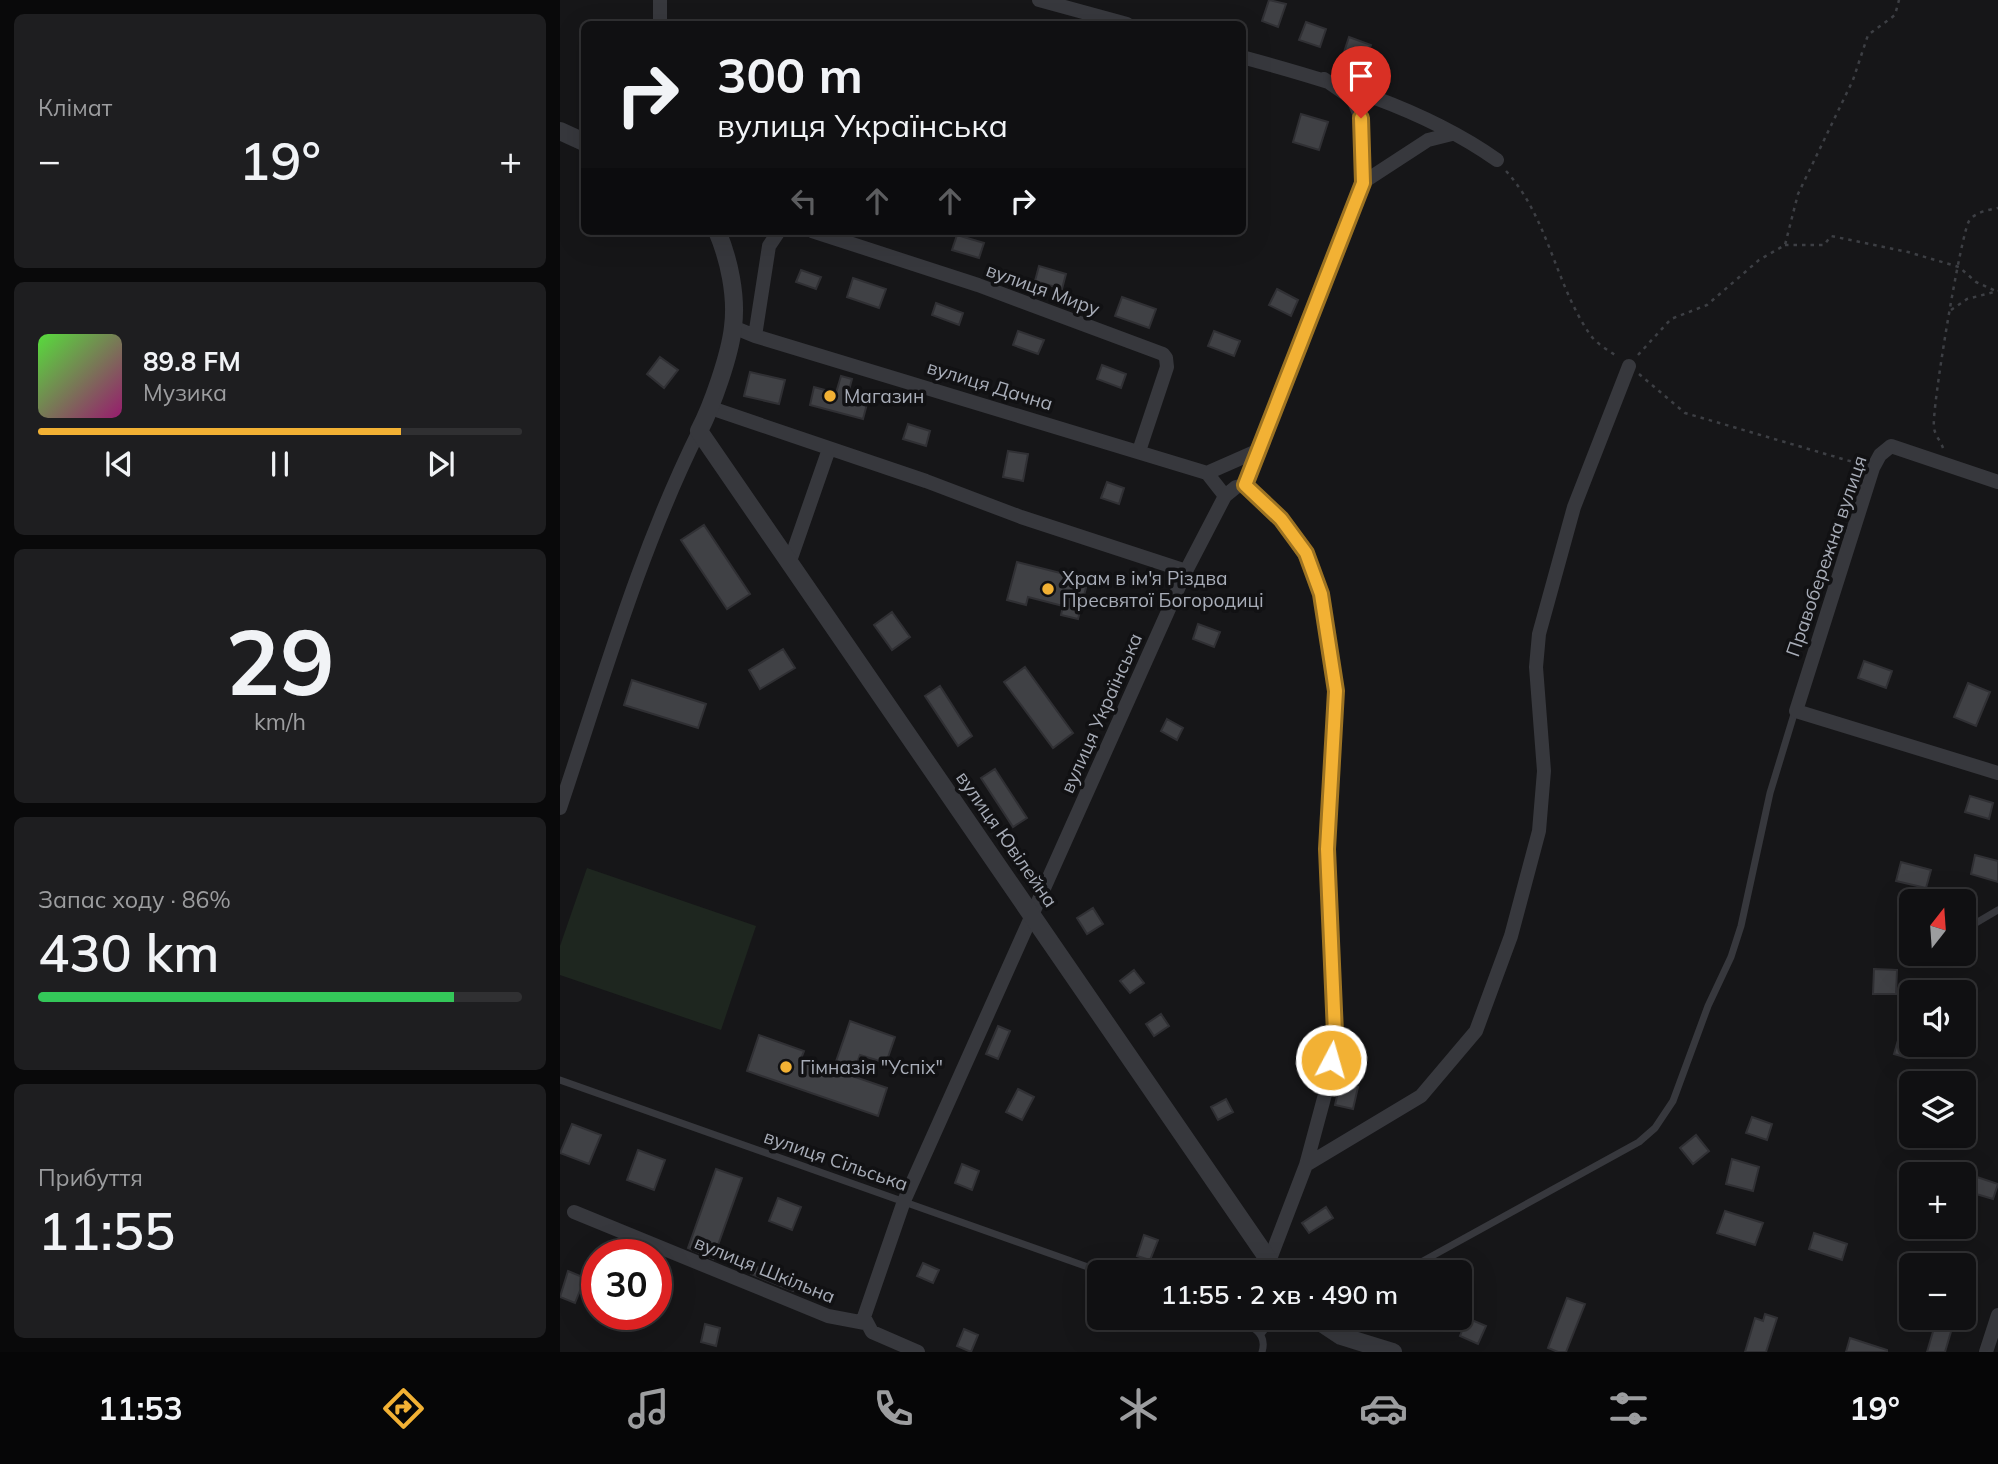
<!DOCTYPE html>
<html lang="uk">
<meta charset="utf-8">
<style>
body{margin:0;font-family:Mulish,sans-serif;background:#1e1e20;color:#f1f3f6;height:100vh;display:flex;flex-direction:column;font-size:26px;white-space:nowrap}
*{box-sizing:border-box;margin:0}
p{font-size:23px;color:#9c9d9f}
.icon{flex:none;width:38px;height:38px;fill:none;stroke:currentColor;stroke-width:2;stroke-linecap:round;stroke-linejoin:round}
.map{position:relative;flex:1;overflow:hidden}
.drawer{display:flex;flex-direction:column;gap:14px;padding:14px;background:#09090a;width:560px}
.drawer>*{flex:none}
.banner{position:absolute;left:21px;top:21px;width:665px;height:214px;border-radius:10px;box-shadow:0 7px 28px #0002,0 0 0 2px #303032;background:#101012;color:#f1f3f6;overflow:hidden}
.needle{width:46px;rotate:17deg}
.controls{position:absolute;left:1339px;top:889px;display:grid;gap:14px}
.controls a{display:grid;place-items:center;width:77px;height:77px;border-radius:10px;background:#101012;box-shadow:0 7px 28px #0002,0 0 0 2px #303032;font-size:35px}
.speed{position:absolute;left:21px;top:1239px;display:flex;gap:14px;font-size:35px;font-weight:700;text-align:center}
.speed>*{display:grid;place-content:center;width:91px;height:91px;border-radius:50%;background:#101012;box-shadow:0 7px 28px #0002,0 0 0 2px #303032;line-height:1}
.speed .limit{border:10px solid #d22;background:#fff;color:#111}
.pin{position:absolute;display:grid;place-items:center;width:60px;height:60px;color:#fff;margin:-72px -30px;border-radius:50% 50% 50% 0;rotate:-45deg;box-shadow:0 0 7px #0007}
.pin .icon{rotate:45deg}
.me{position:absolute;width:77px;margin:-38px;rotate:6deg;stroke-linejoin:round;filter:drop-shadow(0 0 5px #0008)}
.turn{display:flex;align-items:center;gap:24px;height:147px;padding:0 21px;font-size:32px}
.turn .icon{width:91px;height:91px;stroke-width:2.5}
.turn b{display:block;font-size:49px;line-height:60px}
.lanes{display:flex;align-items:center;height:66px;padding:0 21px;background:#0003;justify-content:center;gap:35px;direction:ltr}
.lanes .off{opacity:.35}
.big{font-size:52px;font-weight:600;line-height:1.1}
.drawer .widget{flex:1;display:flex;flex-direction:column;justify-content:center;gap:10px;min-width:0;padding:0 24px;border-radius:10px;background:#1e1e20}
.drawer .dial{align-items:center;gap:0}
.dial b{font-size:91px;line-height:1}
.song{display:flex;align-items:center;gap:21px}
.cover{width:84px;height:84px;border-radius:10px;background:linear-gradient(135deg,hsl(110 70% 55%),hsl(320 70% 35%))}
.played{height:7px;border-radius:4px;background:linear-gradient(90deg,#f2b134 75%,#303032 75%)}
.keys{display:flex;justify-content:space-around;direction:ltr}
.heat{display:flex;justify-content:space-between;align-items:center;font-size:38px;direction:ltr}
.charge{height:10px;border-radius:5px;background:linear-gradient(90deg,#34c759 86%,#303032 0)}
.trip{position:absolute;left:527px;top:1260px;width:385px;height:70px;border-radius:10px;background:#101012;box-shadow:0 7px 28px #0002,0 0 0 2px #303032;font-weight:600;line-height:70px;text-align:center}
.tabs{display:flex;height:112px;justify-content:space-around;align-items:center;background:#060607;color:#9c9d9f}
.tabs .icon{width:49px;height:49px}
.tabs .selected{color:#f2b134}
.tabs b{font-size:32px;color:#f1f3f6}
main{display:flex;flex:1;min-height:0}
.map>svg:first-child{display:block}
.green{fill:#1e261f}
.building{fill:#404145;stroke:#303034;stroke-width:2}
.lines{fill:none;stroke-linecap:round;stroke-linejoin:round}
.path{stroke:#3d3f44;stroke-width:2.5;stroke-dasharray:3.5 5;stroke-linecap:butt}
.service{stroke:#37383d;stroke-width:7}
.minor{stroke:#37383d;stroke-width:14}
.tertiary{stroke:#37383d;stroke-width:18}
.route-casing{stroke:#9d7322;stroke-width:18}
.route{stroke:#f2b134;stroke-width:12}
.poi-dot{fill:#f2b134;stroke:#111113;stroke-width:2.5}
.labels{text-anchor:middle;stroke-width:7;stroke-linejoin:round;paint-order:stroke}
.street-label{font-size:19px;fill:#a8adb8;stroke:#111113}
.poi-label{font-size:19px;fill:#a8adb8;stroke:#111113;text-anchor:start}
</style>
<main>
<section class="drawer">
<div class="widget"><p>Клімат</p>
<div class="heat"><a>−</a><b class="big">19°</b><a>+</a></div>
</div>
<div class="widget">
<div class="song"><i class="cover"></i><div><b>89.8 FM</b><p>Музика</p></div></div>
<div class="played"></div>
<div class="keys"><svg class="icon" aria-label="previous" viewBox="0 0 24 24"><path d="M18 5L8 12l10 7zM5 5v14"/></svg><svg class="icon" aria-label="pause" viewBox="0 0 24 24"><path d="M8 5v14M16 5v14"/></svg><svg class="icon" aria-label="next" viewBox="0 0 24 24"><path d="M6 5l10 7-10 7zM19 5v14"/></svg></div>
</div>
<div class="widget dial"><b>29</b><p>km/h</p></div>
<div class="widget"><p>Запас ходу · 86%</p><b class="big">430 km</b><div class="charge"></div></div>
<div class="widget"><p>Прибуття</p><b class="big">11:55</b></div>
</section>
<div class="map">
<svg width="1438" height="1352" viewBox="0 0 1438 1352">
<rect width="100%" height="100%" fill="#161618"/>
<!-- green -->
<path class="green" d="M 27,868 L 196,926 L 161,1030 L 0,975 L 0,946 Z"/>
<!-- building -->
<path class="building" d="M 709,0 L 726,4 L 718,27 L 702,21 Z
M 746,22 L 766,29 L 760,47 L 739,40 Z
M 789,37 L 811,45 L 802,68 L 781,61 Z
M 741,114 L 768,122 L 759,150 L 733,142 Z
M 397,235 L 424,243 L 419,258 L 392,250 Z
M 479,266 L 506,274 L 502,289 L 475,281 Z
M 241,270 L 261,277 L 256,289 L 236,282 Z
M 293,278 L 326,289 L 319,308 L 287,297 Z
M 717,289 L 738,300 L 731,316 L 709,305 Z
M 562,297 L 596,309 L 589,328 L 555,316 Z
M 376,303 L 403,313 L 399,325 L 372,315 Z
M 458,331 L 484,340 L 478,354 L 453,345 Z
M 654,331 L 680,341 L 674,356 L 648,346 Z
M 100,357 L 118,370 L 104,388 L 87,374 Z
M 542,365 L 566,374 L 561,388 L 537,379 Z
M 190,372 L 225,380 L 219,404 L 184,396 Z
M 281,376 L 292,379 L 287,398 L 307,404 L 303,419 L 250,405 L 254,387 L 276,393 Z
M 348,424 L 370,431 L 366,446 L 343,439 Z
M 448,451 L 468,454 L 463,481 L 443,477 Z
M 547,482 L 564,488 L 559,504 L 541,498 Z
M 144,525 L 190,594 L 167,609 L 121,540 Z
M 457,562 L 528,580 L 518,619 L 501,615 L 503,606 L 468,597 L 466,605 L 447,600 Z
M 332,612 L 350,637 L 332,650 L 314,625 Z
M 638,624 L 660,632 L 654,647 L 633,639 Z
M 223,649 L 235,668 L 200,689 L 189,670 Z
M 1304,661 L 1332,671 L 1326,688 L 1298,678 Z
M 465,667 L 513,733 L 493,748 L 444,682 Z
M 72,680 L 146,704 L 138,728 L 64,705 Z
M 1408,683 L 1430,692 L 1416,726 L 1394,717 Z
M 380,686 L 412,736 L 398,746 L 365,696 Z
M 607,719 L 623,728 L 617,740 L 601,731 Z
M 435,769 L 467,818 L 453,827 L 421,778 Z
M 1410,796 L 1433,803 L 1429,819 L 1405,812 Z
M 1415,855 L 1438,861 L 1438,882 L 1411,874 Z
M 1341,862 L 1371,870 L 1366,888 L 1336,881 Z
M 533,908 L 543,924 L 527,934 L 517,918 Z
M 1314,969 L 1337,970 L 1336,994 L 1313,994 Z
M 574,970 L 584,983 L 570,993 L 560,981 Z
M 601,1014 L 609,1026 L 594,1036 L 586,1024 Z
M 290,1021 L 335,1037 L 326,1063 L 300,1055 L 292,1076 L 327,1088 L 318,1116 L 187,1071 L 199,1035 L 244,1051 L 241,1059 L 273,1070 Z
M 438,1026 L 450,1031 L 438,1059 L 426,1054 Z
M 1339,1037 L 1351,1040 L 1348,1058 L 1334,1054 Z
M 780,1083 L 798,1087 L 793,1109 L 775,1105 Z
M 458,1089 L 474,1097 L 462,1120 L 446,1112 Z
M 666,1099 L 673,1112 L 658,1120 L 651,1107 Z
M 1192,1117 L 1212,1124 L 1207,1140 L 1186,1133 Z
M 12,1124 L 41,1135 L 29,1164 L 0,1153 Z
M 1136,1135 L 1149,1151 L 1133,1164 L 1120,1148 Z
M 78,1150 L 105,1160 L 94,1190 L 67,1180 Z
M 1172,1159 L 1199,1167 L 1193,1191 L 1166,1184 Z
M 402,1164 L 419,1171 L 412,1190 L 395,1183 Z
M 156,1169 L 182,1178 L 153,1259 L 128,1248 Z
M 1411,1175 L 1438,1184 L 1433,1199 L 1406,1191 Z
M 218,1198 L 241,1207 L 232,1230 L 209,1221 Z
M 766,1207 L 773,1218 L 749,1233 L 742,1223 Z
M 1165,1211 L 1203,1223 L 1195,1245 L 1157,1233 Z
M 1254,1233 L 1287,1244 L 1282,1260 L 1249,1249 Z
M 584,1235 L 598,1240 L 590,1260 L 577,1256 Z
M 363,1263 L 379,1270 L 373,1283 L 357,1276 Z
M 194,1266 L 236,1281 L 233,1291 L 191,1274 Z
M 8,1271 L 25,1278 L 15,1303 L 0,1297 Z
M 1007,1298 L 1025,1304 L 1006,1352 L 998,1352 L 988,1348 Z
M 1205,1314 L 1217,1318 L 1206,1352 L 1185,1352 L 1195,1318 L 1203,1321 Z
M 907,1318 L 926,1326 L 918,1344 L 900,1336 Z
M 1377,1318 L 1395,1318 L 1385,1352 L 1367,1352 Z
M 145,1324 L 160,1328 L 156,1346 L 141,1342 Z
M 404,1329 L 418,1335 L 411,1352 L 397,1346 Z
M 1290,1338 L 1327,1350 L 1327,1352 L 1286,1352 Z"/>
<g class="lines">
<!-- path -->
<path class="path" d="M 946,171 C 988,217 995,283 1029,333 C 1035,343 1048,350 1058,357
M 1225,245 L 1264,245 L 1271,236 L 1348,252 L 1399,267 L 1416,282 L 1436,291
M 1391,310 L 1407,299 L 1438,291
M 1078,355 L 1111,319 L 1147,305 L 1199,260 L 1225,245 L 1238,194 L 1293,80 L 1308,35 L 1335,15 L 1339,0
M 1079,374 L 1125,413 L 1300,464
M 1383,448 C 1381,442 1375,435 1374,428 C 1371,411 1401,234 1409,221 C 1415,212 1428,210 1438,208"/>
<!-- service -->
<path class="service" d="M 1404,930 L 1438,910
M 0,1080 L 542,1272
M 843,1272 L 1079,1142 L 1095,1128 L 1113,1101 L 1148,1006 L 1171,957 L 1181,926 L 1210,793 L 1235,711
M 668,1318 C 685,1324 709,1329 702,1352
M 701,1334 L 714,1318"/>
<!-- minor -->
<path class="minor" d="M 479,0 L 567,24
M 100,24 L 100,0
M 682,57 C 770,81 862,107 937,160
M 802,183 L 868,140 L 892,134
M 252,231 L 418,285 L 603,354 L 606,358 L 607,367 L 579,451
M 173,327 L 195,336 L 647,473 L 665,496
M 195,336 L 209,246 L 219,231
M 151,408 L 366,481 L 461,517 L 626,571
M 647,473 L 697,451
M 1438,482 L 1331,446 L 1320,455 L 1313,468 L 1236,711 L 1438,773
M 685,485 L 721,519 L 753,568 L 761,594 L 776,691 L 767,849 L 775,1033 L 767,1087 L 746,1165 L 710,1259
M 230,561 L 269,449
M 0,808 C 43,680 79,552 139,431
M 746,1165 L 861,1096 L 916,1031 L 951,936 L 979,831 L 984,771 L 976,667 L 979,634 L 1014,507 L 1069,366
M 14,1212 L 268,1316 L 305,1323
M 358,1352 L 312,1332 L 304,1317 L 344,1201 L 626,571 L 665,496 L 676,487 L 685,485 L 802,183 L 801,118 L 793,99 L 764,79
M 1426,1352 L 1438,1315"/>
<!-- tertiary -->
<path class="tertiary" d="M 0,131 L 24,142
M 157,231 C 169,259 177,296 173,327 C 170,355 152,406 139,431 L 717,1272
M 754,1318 L 781,1336 L 833,1352"/>
</g>
<g class="lines">
<!-- route casing -->
<g class="route-casing">
<path id="route" d="M 771,1060 L 775,1033 L 767,849 L 776,691 L 761,594 L 746,553 L 721,519 L 685,485 L 803,183 L 801,118"/>
</g>
<!-- route -->
<use href="#route" class="route"/>
</g>
<!-- markers -->
<g class="poi-dot">
<circle cx="270" cy="396" r="7"/>
<circle cx="488" cy="589" r="7"/>
<circle cx="226" cy="1067" r="7"/>
</g>
<g class="labels">
<!-- street labels -->
<g class="street-label">
<text transform="translate(483 289) rotate(20)" y="7">вулиця Миру</text>
<text transform="translate(430 385) rotate(17)" y="7">вулиця Дачна</text>
<text transform="translate(1266 556) rotate(-71)" y="7">Правобережна вулиця</text>
<text transform="translate(541 713) rotate(-66)" y="7">вулиця Українська</text>
<text transform="translate(447 839) rotate(55)" y="7">вулиця Ювілейна</text>
<text transform="translate(276 1160) rotate(19)" y="7">вулиця Сільська</text>
<text transform="translate(205 1269) rotate(22)" y="7">вулиця Шкільна</text>
</g>
<!-- poi labels -->
<g class="poi-label">
<text x="284" y="403">Магазин</text>
<text x="502" y="585">Храм в ім'я Різдва<tspan x="502" dy="22">Пресвятої Богородиці</tspan></text>
<text x="240" y="1074">Гімназія "Успіх"</text>
</g>
</g>
</svg>
<div class="controls">
<a><svg class="needle" viewBox="-14 -14 28 28"><path d="M0-13l5 13h-10z" fill="#e53935"/><path d="M0 13l5-13h-10z" fill="#9c9d9f"/></svg></a>
<a><svg class="icon" aria-label="sound" viewBox="0 0 24 24"><path d="M4 9h4l5-4v14l-5-4H4zM17 9q2 3 0 6"/></svg></a>
<a><svg class="icon" aria-label="layers" viewBox="0 0 24 24"><path d="M12 4l9 5-9 5-9-5zM3 14l9 5 9-5"/></svg></a>
<a>+</a>
<a>−</a>
</div>
<div class="speed"><div class="limit">30</div></div>
<div class="pin" style="left:801px;top:118px;background:#d93025"><svg class="icon" aria-label="arrive" viewBox="0 0 24 24"><path d="M6 21V4h12l-3 4 3 4H6"/></svg></div>
<svg class="me" style="left:771px;top:1060px" viewBox="-20 -20 40 40"><circle r="17" fill="#f2b134" stroke="#fff" stroke-width="3"/><path d="M0-11L8 9 0 5-8 9z" fill="#fff"/></svg>
<div class="trip">11:55 · 2 хв · 490 m</div>
<div class="banner">
<div class="turn"><svg class="icon" aria-label="right" viewBox="0 0 24 24"><path d="M7 20v-9h11M14 6l5 5-5 5"/></svg><div><b>300 m</b>вулиця Українська</div></div>
<div class="lanes"><svg class="icon off" aria-label="left" viewBox="0 0 24 24"><path d="M17 20v-9H6M10 6l-5 5 5 5"/></svg><svg class="icon off" aria-label="ahead" viewBox="0 0 24 24"><path d="M12 20V5M6 11l6-6 6 6"/></svg><svg class="icon off" aria-label="ahead" viewBox="0 0 24 24"><path d="M12 20V5M6 11l6-6 6 6"/></svg><svg class="icon" aria-label="right" viewBox="0 0 24 24"><path d="M7 20v-9h11M14 6l5 5-5 5"/></svg></div>
</div>
</div>
</main>
<nav class="tabs">
<b>11:53</b>
<svg class="icon selected" aria-label="directions" viewBox="0 0 24 24"><path d="M12 3l9 9-9 9-9-9zM9 14v-3h6M13 9l2 2-2 2"/></svg>
<svg class="icon" aria-label="music" viewBox="0 0 24 24"><path d="M9 18V5l10-2v13"/><circle cx="6" cy="18" r="3"/><circle cx="16" cy="16" r="3"/></svg>
<svg class="icon" aria-label="phone" viewBox="0 0 24 24"><path d="M5 4h4l2 5-3 2q2 4 5 5l2-3 5 2v4C11 20 4 13 5 4z"/></svg>
<svg class="icon" aria-label="climate" viewBox="0 0 24 24"><path d="M12 3v18M4 7l16 10M4 17L20 7"/></svg>
<svg class="icon" aria-label="car" viewBox="0 0 24 24"><path d="M5 17H2v-5l4-1 3-4h7l3 4 3 1v5h-3M9 17h6M6 11h13"/><circle cx="7" cy="17" r="2"/><circle cx="17" cy="17" r="2"/></svg>
<svg class="icon" aria-label="filters" viewBox="0 0 24 24"><path d="M4 7h16M4 17h16"/><circle cx="9" cy="7" r="2"/><circle cx="15" cy="17" r="2"/></svg>
<b>19°</b>
</nav>
